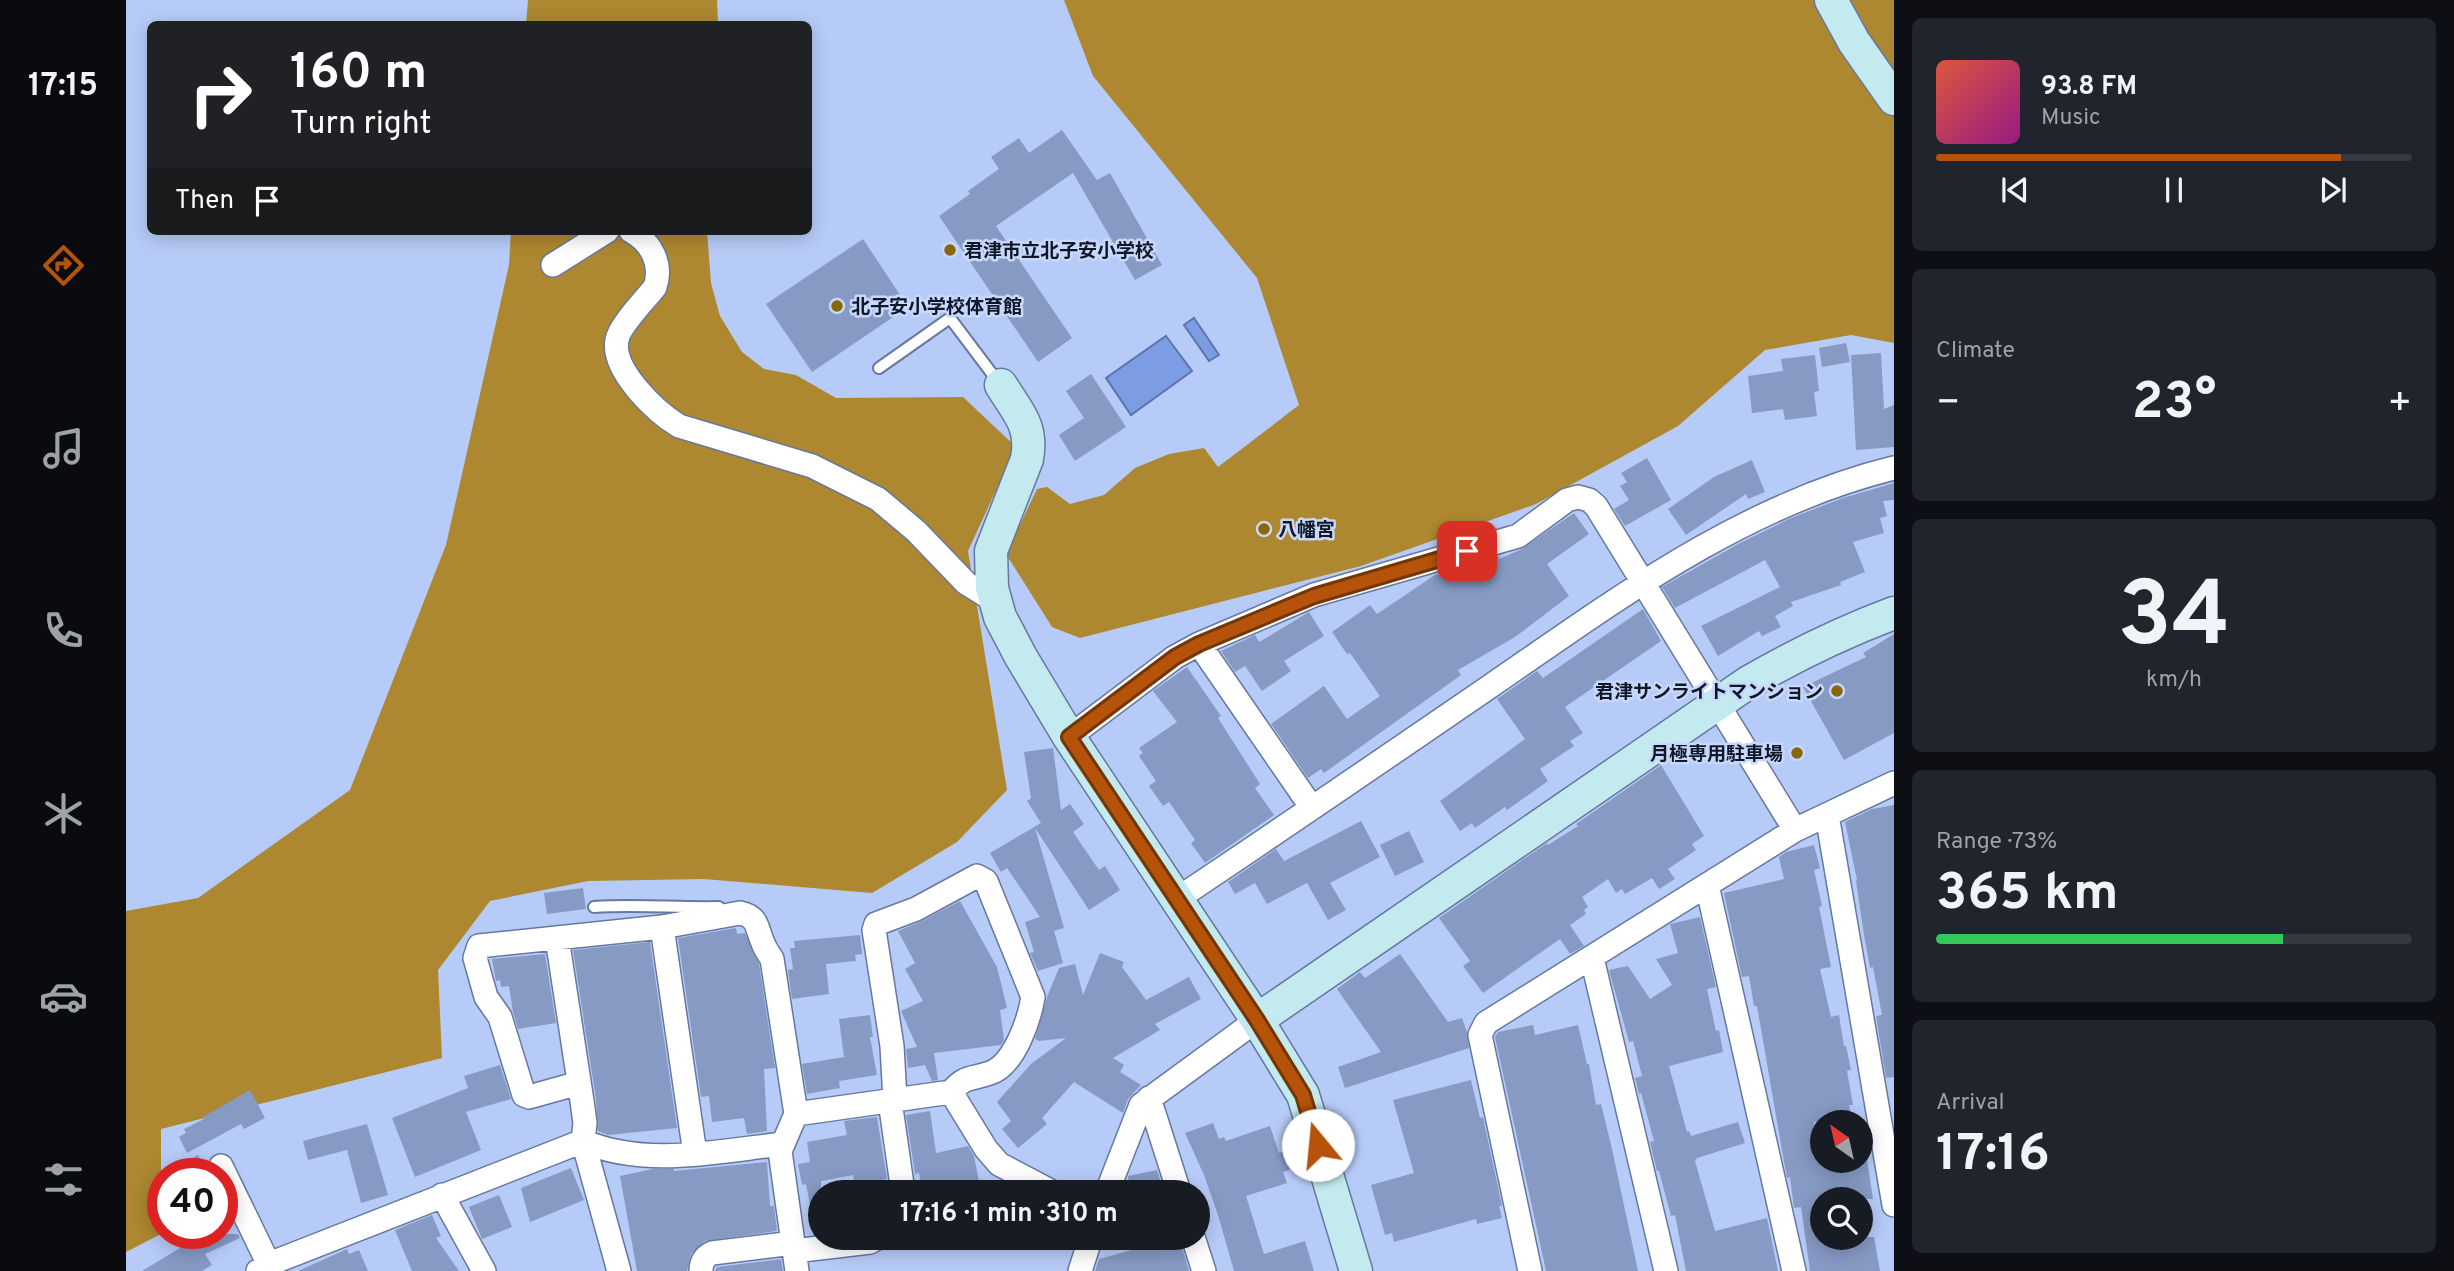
<!DOCTYPE html>
<meta charset="utf-8">
<style>
body{margin:0;font-family:Overpass,"Noto Sans JP",sans-serif;background:#20242c;color:#f1f3f6;height:100vh;display:flex;flex-direction:column;font-size:26px;white-space:nowrap}
*{box-sizing:border-box;margin:0}
p{font-size:23px;color:#9ea1a6}
.icon{flex:none;width:38px;height:38px;fill:none;stroke:currentColor;stroke-width:2;stroke-linecap:round;stroke-linejoin:round}
.map{position:relative;flex:1;overflow:hidden}
.drawer{display:flex;flex-direction:column;gap:18px;padding:18px;background:#0d0f14;width:560px}
.drawer>*{flex:none}
.guide{position:absolute;left:21px;top:21px;width:665px;height:214px;border-radius:10px;box-shadow:0 4px 18px #0003;background:#202124;color:#fff;overflow:hidden}
.needle{width:46px;rotate:326deg}
.tools{position:absolute;left:1684px;top:1110px;display:grid;gap:14px}
.tools a{display:grid;place-items:center;width:63px;height:63px;border-radius:50%;background:#171b24;box-shadow:0 4px 18px #0003;font-size:35px}
.speed{position:absolute;left:21px;top:1158px;display:flex;gap:14px;font-size:35px;font-weight:700;text-align:center}
.speed>*{display:grid;place-content:center;width:91px;height:91px;border-radius:50%;background:#171b24;box-shadow:0 4px 18px #0003;line-height:1}
.speed .limit{border:10px solid #d22;background:#fff;color:#111}
.pin{position:absolute;display:grid;place-items:center;width:60px;height:60px;color:#fff;margin:-30px;border-radius:14px;box-shadow:0 4px 10px #0006}
.me{position:absolute;width:77px;margin:-38px;rotate:343deg;stroke-linejoin:round;filter:drop-shadow(0 0 5px #0008)}
.turn{display:flex;align-items:center;gap:24px;height:147px;padding:0 28px;font-size:32px}
.turn .icon{width:91px;height:91px;stroke-width:2.5}
.turn b{display:block;font-size:49px;line-height:60px}
.then{display:flex;align-items:center;height:66px;padding:0 28px;background:#0003;gap:14px;font-size:26px}
.big{font-size:52px;font-weight:700;line-height:1.1}
.drawer .tile{flex:1;display:flex;flex-direction:column;justify-content:center;gap:10px;min-width:0;padding:0 24px;border-radius:10px;background:#20242c}
.drawer .dial{align-items:center;gap:0}
.dial b{font-size:91px;line-height:1}
.song{display:flex;align-items:center;gap:21px}
.cover{width:84px;height:84px;border-radius:10px;background:linear-gradient(135deg,hsl(10 70% 55%),hsl(310 70% 35%))}
.played{height:7px;border-radius:4px;background:linear-gradient(90deg,#b45309 85%,#363941 85%)}
.keys{display:flex;justify-content:space-around;direction:ltr}
.heat{display:flex;justify-content:space-between;align-items:center;font-size:38px;direction:ltr}
.charge{height:10px;border-radius:5px;background:linear-gradient(90deg,#34c759 73%,#363941 0)}
.trip{position:absolute;left:682px;top:1180px;width:402px;height:70px;border-radius:35px;background:#171b24;box-shadow:0 4px 18px #0003;font-weight:700;line-height:70px;text-align:center}
main{display:flex;flex:1;min-height:0}
.menu{display:flex;flex-direction:column;width:126px;justify-content:space-around;align-items:center;background:#090b0e;color:#9ea1a6}
.menu .icon{width:49px;height:49px}
.menu .on{color:#b45309}
.menu b{font-size:32px;color:#f1f3f6}
.map>svg:first-child{display:block}
.forest{fill:#ad8830}
.water{fill:#7c9ce4;stroke:#5c74ab;stroke-width:2}
.building{fill:#879ac4}
.lines{fill:none;stroke-linecap:round;stroke-linejoin:round}
.lane-casing{stroke:#6678a0;stroke-width:14}
.street-casing{stroke:#6678a0;stroke-width:26}
.secondary-casing{stroke:#6678a0;stroke-width:35}
.lane{stroke:#fff;stroke-width:10}
.street{stroke:#fff;stroke-width:23}
.secondary{stroke:#c3eaee;stroke-width:32}
.route-casing{stroke:#753606;stroke-width:18}
.route{stroke:#b45309;stroke-width:12}
.poi-dot{fill:#896705;stroke:#c7d8fc;stroke-width:2.5}
.labels{text-anchor:middle;stroke-width:5;stroke-linejoin:round;paint-order:stroke}
.poi-label{font-size:19px;font-weight:bold;fill:#101727;stroke:#c7d8fc;text-anchor:start}
</style>
<main>
<nav class="menu">
<b>17:15</b>
<svg class="icon on" aria-label="directions" viewBox="0 0 24 24"><path d="M12 3l9 9-9 9-9-9zM9 14v-3h6M13 9l2 2-2 2"/></svg>
<svg class="icon" aria-label="music" viewBox="0 0 24 24"><path d="M9 18V5l10-2v13"/><circle cx="6" cy="18" r="3"/><circle cx="16" cy="16" r="3"/></svg>
<svg class="icon" aria-label="phone" viewBox="0 0 24 24"><path d="M5 4h4l2 5-3 2q2 4 5 5l2-3 5 2v4C11 20 4 13 5 4z"/></svg>
<svg class="icon" aria-label="climate" viewBox="0 0 24 24"><path d="M12 3v18M4 7l16 10M4 17L20 7"/></svg>
<svg class="icon" aria-label="car" viewBox="0 0 24 24"><path d="M5 17H2v-5l4-1 3-4h7l3 4 3 1v5h-3M9 17h6M6 11h13"/><circle cx="7" cy="17" r="2"/><circle cx="17" cy="17" r="2"/></svg>
<svg class="icon" aria-label="filters" viewBox="0 0 24 24"><path d="M4 7h16M4 17h16"/><circle cx="9" cy="7" r="2"/><circle cx="15" cy="17" r="2"/></svg>
</nav>
<div class="map">
<svg width="1768" height="1271" viewBox="0 0 1768 1271">
<rect width="100%" height="100%" fill="#b6cbf7"/>
<!-- forest -->
<path class="forest" d="M 402,0 L 591,0 L 592,24 L 400,24 Z
M 938,0 L 1768,0 L 1768,343 L 1725,335 L 1639,350 L 1552,426 L 1410,504 L 1235,566 L 954,638 L 926,627 L 880,554 L 911,489 L 921,487 L 944,504 L 978,495 L 1009,468 L 1043,454 L 1078,448 L 1092,467 L 1173,405 L 1131,278 L 967,76 Z
M 385,231 L 581,231 L 585,283 L 594,316 L 616,352 L 638,369 L 670,375 L 710,398 L 837,397 L 890,447 L 842,551 L 881,790 L 831,842 L 746,893 L 578,879 L 462,881 L 364,901 L 312,970 L 316,1058 L 35,1129 L 35,1234 L 0,1252 L 0,911 L 72,898 L 224,790 L 320,545 L 383,265 Z"/>
<!-- water -->
<path class="water" d="M 1068,318 L 1093,355 L 1083,361 L 1058,325 Z
M 1040,336 L 1066,371 L 1005,415 L 980,378 Z"/>
<!-- building -->
<path class="building" d="M 936,130 L 971,180 L 984,173 L 1036,265 L 1009,280 L 947,173 L 870,226 L 946,338 L 912,362 L 813,216 L 844,194 L 842,191 L 873,169 L 865,157 L 893,138 L 903,153 Z
M 737,239 L 782,307 L 686,372 L 640,304 Z
M 1720,343 L 1724,362 L 1696,367 L 1693,348 Z
M 1755,353 L 1758,409 L 1768,405 L 1768,447 L 1730,450 L 1725,355 Z
M 1689,355 L 1693,391 L 1688,392 L 1691,416 L 1659,420 L 1657,409 L 1626,413 L 1622,376 L 1657,371 L 1655,359 Z
M 965,374 L 1000,427 L 949,461 L 933,435 L 958,418 L 940,391 Z
M 1521,458 L 1545,500 L 1499,526 L 1488,509 L 1503,500 L 1494,486 L 1501,482 L 1495,473 Z
M 1626,460 L 1639,492 L 1622,499 L 1620,494 L 1560,535 L 1542,509 L 1588,477 Z
M 1768,483 L 1768,500 L 1757,501 L 1761,516 L 1754,518 L 1758,533 L 1727,542 L 1739,572 L 1714,582 L 1715,585 L 1665,602 L 1667,606 L 1649,616 L 1655,627 L 1636,636 L 1633,631 L 1592,656 L 1575,626 L 1654,587 L 1639,560 L 1549,608 L 1536,587 L 1614,543 L 1665,518 L 1717,498 Z
M 1448,513 L 1463,534 L 1421,564 L 1443,596 L 1389,637 L 1332,670 L 1335,675 L 1198,773 L 1195,769 L 1182,778 L 1145,724 L 1198,686 L 1221,719 L 1254,696 L 1224,653 L 1221,654 L 1206,632 L 1244,605 L 1251,614 L 1309,575 L 1335,567 L 1340,575 L 1365,558 L 1372,556 L 1373,559 L 1396,549 Z
M 1517,609 L 1535,641 L 1439,707 L 1457,733 L 1444,741 L 1448,746 L 1414,769 L 1422,781 L 1381,810 L 1379,807 L 1349,828 L 1346,823 L 1334,831 L 1314,801 L 1399,739 L 1371,699 L 1411,671 L 1417,678 Z
M 1183,612 L 1198,636 L 1158,661 L 1165,671 L 1136,691 L 1119,666 L 1109,672 L 1095,651 L 1129,635 L 1133,642 Z
M 1768,634 L 1768,733 L 1718,760 L 1677,687 L 1740,657 L 1737,653 Z
M 1061,667 L 1095,716 L 1092,718 L 1134,784 L 1129,788 L 1148,815 L 1079,863 L 1065,843 L 1069,840 L 1043,802 L 1037,806 L 1023,786 L 1030,781 L 1013,756 L 1017,753 L 1013,748 L 1051,722 L 1027,691 Z
M 927,748 L 935,810 L 944,804 L 958,824 L 947,832 L 973,870 L 979,866 L 994,890 L 963,910 L 909,828 L 938,928 L 928,931 L 937,963 L 912,971 L 904,953 L 908,952 L 899,922 L 914,917 L 881,868 L 875,872 L 864,853 L 915,823 L 901,801 L 905,798 L 898,752 Z
M 1535,765 L 1578,836 L 1566,844 L 1570,850 L 1542,869 L 1549,879 L 1533,889 L 1526,878 L 1499,894 L 1496,889 L 1490,893 L 1482,879 L 1456,897 L 1462,907 L 1458,910 L 1460,914 L 1444,925 L 1458,946 L 1444,954 L 1434,939 L 1357,993 L 1337,966 L 1344,961 L 1313,918 L 1421,843 L 1422,845 L 1452,826 L 1450,824 Z
M 1768,805 L 1768,1077 L 1760,1078 L 1750,1016 L 1756,1015 L 1747,967 L 1744,968 L 1738,935 L 1730,881 L 1731,880 L 1719,822 L 1746,809 Z
M 1235,821 L 1254,857 L 1204,883 L 1220,910 L 1202,920 L 1181,883 L 1141,904 L 1129,883 L 1109,894 L 1102,882 L 1150,849 L 1158,861 Z
M 1283,831 L 1298,862 L 1269,876 L 1254,845 Z
M 1688,845 L 1694,868 L 1688,870 L 1696,906 L 1693,907 L 1705,967 L 1694,969 L 1705,1017 L 1713,1015 L 1718,1046 L 1720,1046 L 1725,1070 L 1721,1071 L 1727,1105 L 1723,1105 L 1727,1122 L 1688,1122 L 1695,1160 L 1741,1160 L 1747,1199 L 1696,1199 L 1696,1237 L 1748,1237 L 1754,1271 L 1684,1271 L 1675,1207 L 1668,1208 L 1664,1177 L 1661,1178 L 1657,1156 L 1631,1006 L 1628,1006 L 1623,976 L 1616,977 L 1598,893 L 1658,879 L 1653,857 L 1660,852 Z
M 457,888 L 460,909 L 421,914 L 418,893 Z
M 834,901 L 871,967 L 881,1008 L 874,1010 L 878,1040 L 875,1045 L 808,1053 L 812,1080 L 806,1081 L 799,1065 L 782,1068 L 780,1049 L 791,1047 L 775,1011 L 797,1001 L 779,969 L 789,963 L 772,931 L 796,921 Z
M 1574,917 L 1590,987 L 1581,989 L 1590,1031 L 1593,1030 L 1597,1052 L 1543,1066 L 1561,1132 L 1563,1131 L 1565,1136 L 1612,1122 L 1619,1143 L 1571,1158 L 1569,1161 L 1589,1231 L 1641,1218 L 1652,1271 L 1560,1271 L 1549,1215 L 1545,1216 L 1533,1171 L 1531,1171 L 1524,1142 L 1528,1141 L 1515,1093 L 1513,1094 L 1509,1078 L 1516,1076 L 1507,1041 L 1503,1042 L 1483,970 L 1502,966 L 1524,999 L 1546,985 L 1530,959 L 1552,953 L 1544,924 Z
M 610,928 L 611,934 L 619,933 L 633,964 L 649,1068 L 638,1069 L 641,1131 L 621,1134 L 618,1118 L 586,1122 L 583,1096 L 575,1097 L 552,938 Z
M 734,935 L 736,954 L 729,955 L 730,961 L 700,964 L 703,994 L 666,999 L 662,970 L 667,969 L 664,948 L 669,948 L 668,941 Z
M 524,942 L 551,1128 L 482,1135 L 472,1131 L 470,1099 L 447,950 Z
M 974,953 L 998,962 L 996,967 L 1020,1000 L 1063,977 L 1075,999 L 1029,1024 L 1034,1030 L 987,1058 L 998,1065 L 994,1072 L 1015,1085 L 1002,1099 L 997,1113 L 948,1082 L 916,1118 L 921,1124 L 892,1148 L 876,1129 L 885,1121 L 871,1102 L 905,1064 L 940,1038 L 913,1041 L 909,1039 L 921,997 L 933,968 L 949,964 L 957,995 Z
M 419,954 L 430,1023 L 392,1029 L 387,1012 L 383,986 L 375,987 L 374,980 L 370,981 L 366,959 Z
M 1274,954 L 1322,1022 L 1336,1018 L 1341,1032 L 1343,1048 L 1219,1088 L 1212,1067 L 1255,1052 L 1211,989 L 1234,972 L 1239,978 Z
M 744,1015 L 747,1037 L 744,1037 L 751,1075 L 713,1081 L 714,1088 L 681,1094 L 676,1064 L 718,1057 L 713,1019 Z
M 1407,1025 L 1409,1035 L 1452,1025 L 1461,1064 L 1463,1064 L 1470,1105 L 1475,1104 L 1486,1149 L 1512,1271 L 1420,1271 L 1369,1037 L 1372,1032 Z
M 374,1065 L 385,1099 L 340,1112 L 355,1150 L 289,1177 L 266,1118 L 342,1088 L 338,1076 Z
M 1345,1080 L 1354,1118 L 1357,1117 L 1376,1206 L 1373,1206 L 1376,1218 L 1351,1224 L 1350,1219 L 1268,1242 L 1266,1233 L 1259,1235 L 1245,1185 L 1288,1173 L 1267,1100 Z
M 124,1090 L 139,1118 L 118,1129 L 115,1124 L 61,1153 L 53,1137 L 60,1133 L 58,1129 L 78,1119 L 77,1117 Z
M 804,1111 L 810,1153 L 842,1146 L 848,1156 L 854,1187 L 826,1192 L 824,1180 L 796,1187 L 793,1173 L 789,1174 L 780,1115 Z
M 751,1117 L 761,1179 L 729,1185 L 727,1175 L 695,1181 L 695,1220 L 687,1221 L 680,1184 L 676,1185 L 672,1164 L 684,1162 L 681,1142 L 721,1135 L 718,1121 Z
M 1087,1123 L 1093,1139 L 1098,1137 L 1100,1141 L 1144,1126 L 1153,1153 L 1159,1151 L 1165,1169 L 1157,1172 L 1161,1183 L 1120,1196 L 1138,1254 L 1179,1241 L 1188,1271 L 1108,1271 L 1092,1215 L 1078,1175 L 1059,1133 Z
M 241,1124 L 262,1195 L 235,1203 L 221,1150 L 182,1160 L 177,1141 Z
M 72,1155 L 82,1174 L 63,1174 L 57,1163 Z
M 641,1162 L 644,1206 L 648,1206 L 651,1231 L 579,1241 L 565,1254 L 561,1271 L 511,1271 L 494,1176 L 527,1169 L 548,1169 L 548,1171 Z
M 445,1168 L 458,1200 L 404,1222 L 395,1188 Z
M 1031,1170 L 1038,1192 L 1004,1192 L 1002,1176 Z
M 373,1195 L 386,1227 L 356,1239 L 343,1207 Z
M 306,1215 L 315,1236 L 310,1238 L 333,1271 L 286,1271 L 269,1230 Z
M 77,1234 L 112,1234 L 114,1238 L 79,1254 L 86,1265 L 76,1271 L 16,1271 Z
M 1053,1237 L 1063,1271 L 969,1271 L 973,1259 Z
M 221,1249 L 223,1254 L 233,1250 L 242,1271 L 172,1271 Z
M 655,1259 L 657,1271 L 589,1271 L 591,1267 Z"/>
<g class="lines">
<!-- lane casing -->
<g class="lane-casing">
<path id="lane" d="M 753,368 L 824,318 L 873,383
M 468,907 C 510,904 551,908 593,907"/>
</g>
<!-- street casing -->
<g class="street-casing">
<path id="street" d="M 505,231 C 525,242 537,264 529,287 C 520,299 493,326 491,340 C 485,370 530,412 553,426 L 686,466 L 752,499 L 790,531 L 840,583 L 869,601
M 427,265 L 481,231
M 1073,644 L 1186,808
M 943,737 L 1049,657 L 1073,644 L 1188,595 L 1392,536 L 1441,500 L 1452,497 L 1463,500 L 1470,506 L 1669,830
M 1701,815 L 1768,1205
M 1581,885 L 1668,1271
M 1051,899 C 1156,829 1261,757 1366,685 C 1491,599 1617,505 1768,468
M 536,927 L 569,1154
M 431,938 L 456,1101 L 459,1123 L 457,1141 L 493,1271
M 1466,958 L 1540,1271
M 453,1083 L 403,1097 L 398,1095 L 374,1017 L 360,997 L 349,958 L 353,946 L 536,927 L 614,913 C 633,917 630,928 637,943 C 639,949 643,954 646,959 L 670,1114 L 654,1151 L 671,1271
M 825,1092 L 860,1149 L 873,1164 L 926,1192
M 1023,1098 L 1053,1192
M 764,1101 L 777,1192
M 670,1114 L 825,1092 C 840,1075 844,1080 864,1073 C 888,1065 903,1021 907,997 L 860,881 L 851,876 L 790,909 L 750,924 L 748,930 L 766,1046 L 769,1100
M 95,1166 L 146,1271
M 981,1192 L 1015,1105 L 1131,1020
M 316,1195 L 358,1271
M 1067,1237 L 1078,1271
M 668,1251 L 744,1242 L 753,1237
M 132,1271 L 143,1264 L 457,1141 C 519,1168 592,1151 657,1144
M 575,1271 C 575,1262 578,1257 586,1253 L 667,1243
M 954,1271 L 965,1237
M 1404,1271 L 1354,1035 L 1360,1023 L 1669,830 L 1768,783"/>
</g>
<!-- secondary casing -->
<g class="secondary-casing">
<path id="secondary" d="M 1705,0 L 1728,42 L 1768,99
M 875,385 C 892,413 907,425 901,459 L 865,551 L 866,588 L 874,617 L 895,657 L 943,737 L 1131,1020 L 1177,1095 L 1230,1271
M 1131,1020 L 1623,682 C 1670,655 1717,632 1768,613"/>
</g>
<!-- lane -->
<use href="#lane" class="lane"/>
<!-- street -->
<use href="#street" class="street"/>
<!-- secondary -->
<use href="#secondary" class="secondary"/>
</g>
<g class="lines">
<!-- route casing -->
<g class="route-casing">
<path id="route" d="M 1192,1145 L 1177,1095 L 1131,1020 L 943,737 L 1049,657 L 1073,644 L 1188,596 L 1341,551"/>
</g>
<!-- route -->
<use href="#route" class="route"/>
</g>
<!-- markers -->
<g class="poi-dot">
<circle cx="824" cy="250" r="7"/>
<circle cx="711" cy="306" r="7"/>
<circle cx="1138" cy="529" r="7"/>
<circle cx="1711" cy="691" r="7"/>
<circle cx="1671" cy="753" r="7"/>
</g>
<g class="labels">
<!-- poi labels -->
<g class="poi-label">
<text x="838" y="257">君津市立北子安小学校</text>
<text x="725" y="313">北子安小学校体育館</text>
<text x="1152" y="536">八幡宮</text>
<text x="1697" y="698" text-anchor="end">君津サンライトマンション</text>
<text x="1657" y="760" text-anchor="end">月極専用駐車場</text>
</g>
</g>
</svg>
<div class="tools">
<a><svg class="needle" viewBox="-14 -14 28 28"><path d="M0-13l5 13h-10z" fill="#e53935"/><path d="M0 13l5-13h-10z" fill="#9ea1a6"/></svg></a>
<a><svg class="icon" aria-label="search" viewBox="0 0 24 24"><circle cx="10" cy="10" r="6"/><path d="M15 15l6 6"/></svg></a>
</div>
<div class="speed"><div class="limit">40</div></div>
<div class="pin" style="left:1341px;top:551px;background:#d93025"><svg class="icon" aria-label="arrive" viewBox="0 0 24 24"><path d="M6 21V4h12l-3 4 3 4H6"/></svg></div>
<svg class="me" style="left:1192px;top:1145px" viewBox="-20 -20 40 40"><circle r="19" fill="#fff"/><path d="M0-13L10 11 0 6-10 11z" fill="#b45309"/></svg>
<div class="trip">17:16 · 1 min · 310 m</div>
<div class="guide">
<div class="turn"><svg class="icon" aria-label="right" viewBox="0 0 24 24"><path d="M7 20v-9h11M14 6l5 5-5 5"/></svg><div><b>160 m</b>Turn right</div></div>
<div class="then">Then<svg class="icon" aria-label="arrive" viewBox="0 0 24 24"><path d="M6 21V4h12l-3 4 3 4H6"/></svg></div>
</div>
</div>
<section class="drawer">
<div class="tile">
<div class="song"><i class="cover"></i><div><b>93.8 FM</b><p>Music</p></div></div>
<div class="played"></div>
<div class="keys"><svg class="icon" aria-label="previous" viewBox="0 0 24 24"><path d="M18 5L8 12l10 7zM5 5v14"/></svg><svg class="icon" aria-label="pause" viewBox="0 0 24 24"><path d="M8 5v14M16 5v14"/></svg><svg class="icon" aria-label="next" viewBox="0 0 24 24"><path d="M6 5l10 7-10 7zM19 5v14"/></svg></div>
</div>
<div class="tile"><p>Climate</p>
<div class="heat"><a>−</a><b class="big">23°</b><a>+</a></div>
</div>
<div class="tile dial"><b>34</b><p>km/h</p></div>
<div class="tile"><p>Range · 73%</p><b class="big">365 km</b><div class="charge"></div></div>
<div class="tile"><p>Arrival</p><b class="big">17:16</b></div>
</section>
</main>
